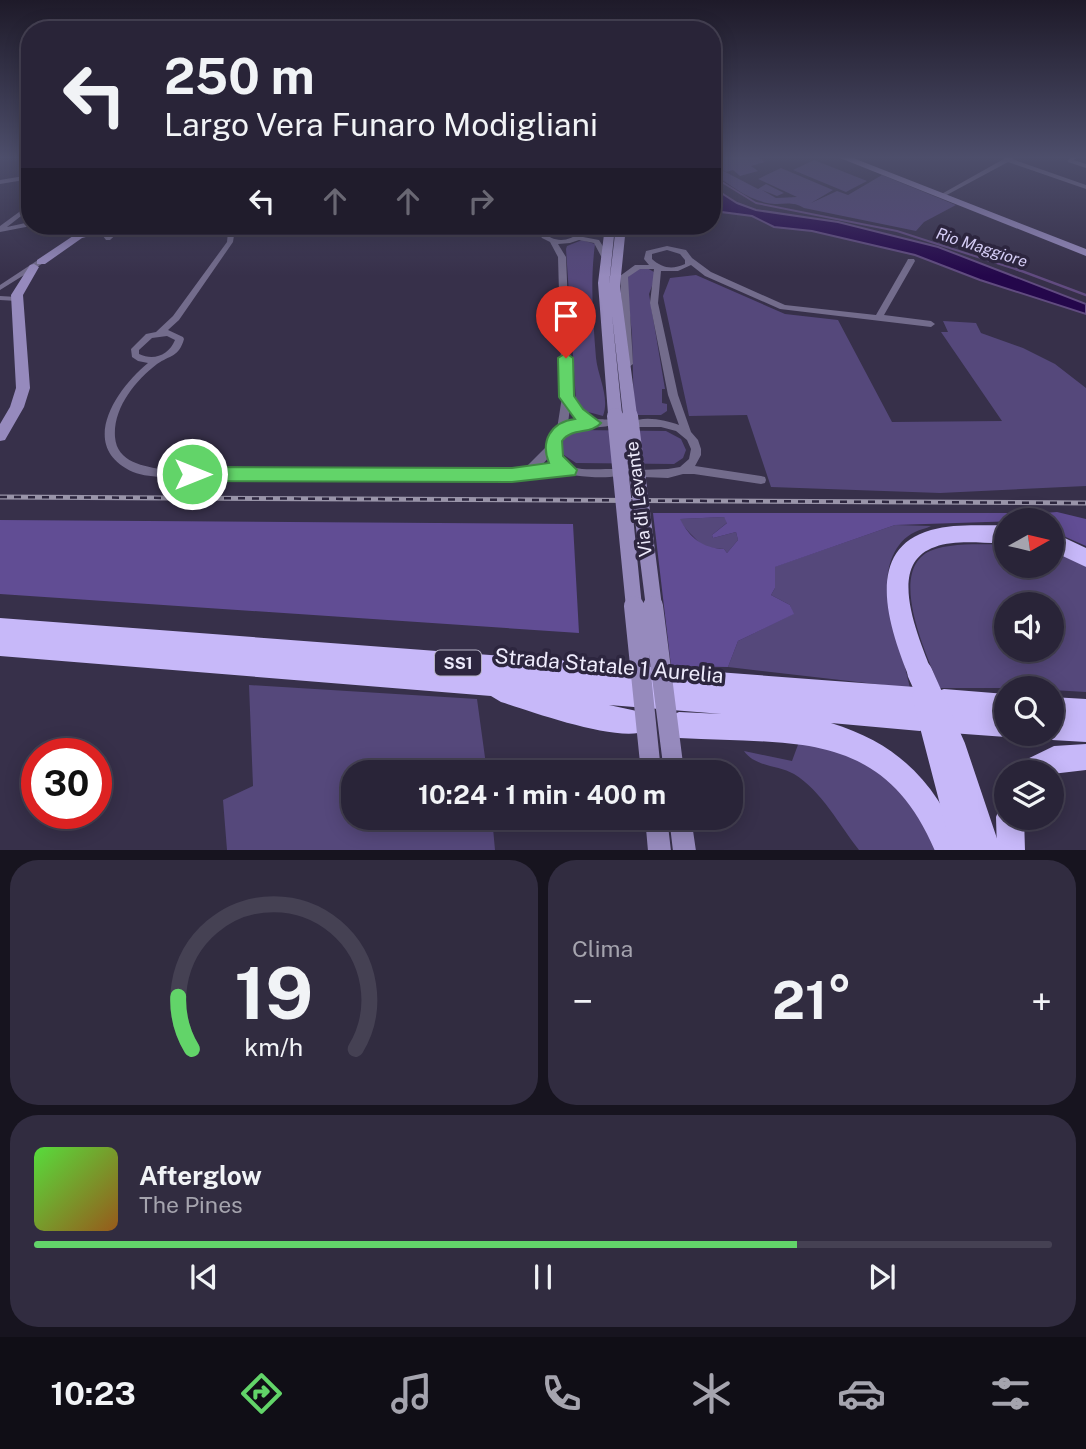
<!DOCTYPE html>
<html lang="it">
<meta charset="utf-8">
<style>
body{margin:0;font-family:"Public Sans",sans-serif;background:#312c40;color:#f1f3f6;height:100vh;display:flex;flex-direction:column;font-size:26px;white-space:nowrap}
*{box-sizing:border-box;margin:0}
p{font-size:23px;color:#a5a4ae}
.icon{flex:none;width:38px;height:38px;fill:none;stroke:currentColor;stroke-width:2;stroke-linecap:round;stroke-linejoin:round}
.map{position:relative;height:850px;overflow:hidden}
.sheet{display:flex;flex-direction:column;gap:10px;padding:10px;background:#17141f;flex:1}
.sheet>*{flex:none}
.top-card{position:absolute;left:21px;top:21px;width:700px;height:214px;border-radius:28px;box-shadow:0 4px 18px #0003,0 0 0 2px #454153;background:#292438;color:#f1f3f6;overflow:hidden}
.needle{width:46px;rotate:82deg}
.controls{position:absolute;left:994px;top:508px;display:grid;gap:14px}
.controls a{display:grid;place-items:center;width:70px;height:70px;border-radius:50%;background:#292438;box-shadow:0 4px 18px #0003,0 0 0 2px #454153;font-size:35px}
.speed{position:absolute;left:21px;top:738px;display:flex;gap:14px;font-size:35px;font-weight:700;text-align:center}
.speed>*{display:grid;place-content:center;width:91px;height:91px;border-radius:50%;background:#292438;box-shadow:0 4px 18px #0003,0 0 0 2px #454153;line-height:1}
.speed .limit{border:10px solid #d22;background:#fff;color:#111}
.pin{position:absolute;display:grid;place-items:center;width:60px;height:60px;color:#fff;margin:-72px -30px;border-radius:50% 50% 50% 0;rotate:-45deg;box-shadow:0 0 7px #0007}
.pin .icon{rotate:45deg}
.me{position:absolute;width:77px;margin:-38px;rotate:90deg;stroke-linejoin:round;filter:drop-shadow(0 0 5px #0008)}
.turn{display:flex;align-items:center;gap:24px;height:147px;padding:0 28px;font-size:32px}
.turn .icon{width:91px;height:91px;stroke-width:2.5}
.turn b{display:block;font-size:49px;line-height:60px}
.lanes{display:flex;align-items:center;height:66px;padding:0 28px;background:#0003;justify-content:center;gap:35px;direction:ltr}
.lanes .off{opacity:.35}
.big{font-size:52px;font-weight:700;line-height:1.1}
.sheet .card{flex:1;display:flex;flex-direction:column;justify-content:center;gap:10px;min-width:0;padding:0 24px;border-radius:28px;background:#312c40}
.sheet .dial{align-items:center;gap:0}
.dial svg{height:182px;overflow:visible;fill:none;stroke:#454153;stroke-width:7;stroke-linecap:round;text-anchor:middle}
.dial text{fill:#f1f3f6;stroke:none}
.song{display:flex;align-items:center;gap:21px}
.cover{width:84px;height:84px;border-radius:10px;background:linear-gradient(135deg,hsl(110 70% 55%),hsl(30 70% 35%))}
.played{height:7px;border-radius:4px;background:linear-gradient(90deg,#62d469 75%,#454153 75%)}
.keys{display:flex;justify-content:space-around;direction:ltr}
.heat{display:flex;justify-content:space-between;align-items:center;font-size:38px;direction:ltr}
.sheet .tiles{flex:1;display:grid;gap:10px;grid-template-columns:1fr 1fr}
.card:last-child{grid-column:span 2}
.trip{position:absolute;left:341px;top:760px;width:402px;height:70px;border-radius:28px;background:#292438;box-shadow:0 4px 18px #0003,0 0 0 2px #454153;font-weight:700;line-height:70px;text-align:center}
.tab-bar{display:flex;height:112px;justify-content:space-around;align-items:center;background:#100e16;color:#a5a4ae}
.tab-bar .icon{width:49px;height:49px}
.tab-bar .active{color:#62d469}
.tab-bar b{font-size:32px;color:#f1f3f6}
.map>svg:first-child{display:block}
.green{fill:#55487b;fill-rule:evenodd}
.forest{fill:#614d94;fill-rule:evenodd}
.water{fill:#24074b;stroke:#614b80;stroke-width:2}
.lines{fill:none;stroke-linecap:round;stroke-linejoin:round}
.stream-far1{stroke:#614b80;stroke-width:2}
.stream{stroke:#614b80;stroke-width:2.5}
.street{fill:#736c8c;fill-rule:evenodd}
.secondary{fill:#968abd;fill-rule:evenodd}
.highway{fill:#c7b8f9;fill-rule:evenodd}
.rail-casing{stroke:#9994a9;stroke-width:5}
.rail{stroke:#2d263f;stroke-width:2.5;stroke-dasharray:7;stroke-linecap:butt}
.secondary-bridge-far2{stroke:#968abd;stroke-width:12}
.secondary-bridge-far1{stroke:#968abd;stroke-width:16}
.secondary-bridge{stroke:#968abd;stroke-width:20}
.highway-bridge{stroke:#c7b8f9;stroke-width:25}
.route{fill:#62d469;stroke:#408a44;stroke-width:2}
.labels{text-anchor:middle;stroke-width:7;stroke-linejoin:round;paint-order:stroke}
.far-water-label{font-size:16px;font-style:italic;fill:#d6cef7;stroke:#2d263f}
.shield{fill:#2d263f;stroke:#b4b0c3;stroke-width:2}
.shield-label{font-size:16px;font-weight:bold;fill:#eeebfc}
.street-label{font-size:18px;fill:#eeebfc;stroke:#2d263f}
.near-street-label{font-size:21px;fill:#eeebfc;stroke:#2d263f}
</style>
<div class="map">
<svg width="1086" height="851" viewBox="0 0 1086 851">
<rect width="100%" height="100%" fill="#37304a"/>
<!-- green -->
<path class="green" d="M 756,156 L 765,162 L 751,166 L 758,171 L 740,176 L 733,170 L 726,172 L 712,163 L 712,156 Z
M 814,160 L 867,181 L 846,192 L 793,170 Z
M 712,165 L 758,189 L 766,184 L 784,193 L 777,196 L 762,190 L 776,198 L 797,197 L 758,179 L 781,168 L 833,190 L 811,203 L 837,191 L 848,195 L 882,175 L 956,205 L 924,222 L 916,231 L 804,208 C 791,200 782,206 767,203 C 747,199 729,184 712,173 Z
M 582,240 L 595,244 C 590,281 593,321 596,358 C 598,377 610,397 603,416 L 581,410 L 576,401 L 566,249 L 567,246 Z
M 647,268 L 654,272 L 655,278 L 649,294 L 665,389 L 662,389 L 662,403 L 667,404 L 667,411 L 661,415 L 634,415 L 632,334 L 626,279 L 635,269 Z
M 696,275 L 785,314 L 838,320 L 892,422 L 1002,421 L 941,332 L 948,332 L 943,321 L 976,323 L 981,333 L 1023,348 L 1055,364 L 1086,388 L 1086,486 L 940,493 L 771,487 L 747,415 L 689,416 L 663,296 L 670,278 Z
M 577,430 L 666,431 L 681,439 L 686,450 L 683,458 L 674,464 L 576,463 L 564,455 L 561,445 L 565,437 Z
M 724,517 L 728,522 L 712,535 L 713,538 L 736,532 L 738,540 L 727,553 L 724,549 L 703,547 C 694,536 686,531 679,519 Z
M 895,525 L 931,526 C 926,529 920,529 915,532 C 892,543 886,570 887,592 L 910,688 L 728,667 L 738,641 L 793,614 L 790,605 L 771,595 L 775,588 L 774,567 Z
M 1006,544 L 1006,565 L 1052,565 L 1052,548 L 1086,567 L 1086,692 L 1052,690 L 1052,688 L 940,688 C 928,658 886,571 930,551 C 951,542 983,545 1006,544 ZM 1006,604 L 1052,604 L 1052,649 L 1006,649 Z
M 249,685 L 477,699 L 487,772 L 354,772 L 354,817 L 492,817 L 495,850 L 227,850 L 223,800 L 253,786 Z
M 799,742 L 837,746 L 900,784 L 943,850 L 859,850 C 840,826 821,790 794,774 C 778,765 755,767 744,751 L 792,761 Z"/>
<!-- forest -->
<path class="forest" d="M 1057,512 L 1086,519 L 1086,546 L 1052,531 L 1052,520 L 895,525 L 775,567 L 775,588 L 771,595 L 790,605 L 794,614 L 738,641 L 728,667 L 671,666 L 653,513 L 1006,513 L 1038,517 L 1044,513 ZM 724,517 L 727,523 L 712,535 L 713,538 L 736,532 L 738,540 L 727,553 L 724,549 C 702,548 690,538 680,519 Z
M 0,520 L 573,524 L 579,633 L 0,594 Z"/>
<!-- water -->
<path class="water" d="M 712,187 L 737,203 L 756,210 L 838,222 L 938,247 L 1086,304 L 1086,314 L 980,280 L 915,255 L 812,231 L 774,227 L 752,216 L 714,211 Z"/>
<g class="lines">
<!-- stream-far1 -->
<path class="stream-far1" d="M 712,176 L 756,203 L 897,231 L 1021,271"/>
<!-- stream -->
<path class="stream" d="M 1016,269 L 1086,295"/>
<!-- street -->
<path class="street" d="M 1009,156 L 1017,156 L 1012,159 L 1086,185 L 1086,189 L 1008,162 L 943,197 L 938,196 Z
M 1072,156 L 1079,156 L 1074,160 L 1086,164 L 1086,168 L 1068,162 L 1068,160 Z
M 30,175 L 30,179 L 0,184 L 0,180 Z
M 30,204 L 30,209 L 7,227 L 30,222 L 30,226 L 31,226 L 0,232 L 0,226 Z
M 120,226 L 123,228 L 110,240 L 106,240 L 100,232 L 105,231 L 109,235 Z
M 194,226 C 202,226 205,230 212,230 C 222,231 229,225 237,227 L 235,229 L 233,242 L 179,320 L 168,330 L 183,337 L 184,339 C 179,357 170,355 157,364 C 135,381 113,408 115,437 C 117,463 144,466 165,470 L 511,471 L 525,468 L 548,445 L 550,438 L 557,429 L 562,397 L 558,257 L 550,242 L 542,238 L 537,231 L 539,226 L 545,226 L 543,231 C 552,243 569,242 579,233 L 578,226 L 584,226 L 586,233 L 583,237 L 599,240 L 609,256 L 605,258 L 602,258 L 594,243 L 579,240 L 570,243 L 558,244 L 566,257 L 572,397 C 578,406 585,417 598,419 C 605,420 608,418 614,423 C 600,434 567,417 559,441 C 558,446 558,453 561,458 C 570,474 598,468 614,469 L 618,470 L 619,473 L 618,476 C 596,480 572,474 550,473 C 537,473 524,477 511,479 L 165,478 C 155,476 142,476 133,472 C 77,447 116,389 148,363 L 138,361 L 132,357 L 131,349 L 146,334 L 156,332 L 173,316 L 227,242 L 228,232 C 215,235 203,237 194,226 ZM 167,336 L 175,340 C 169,355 154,361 139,354 L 139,350 L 152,338 ZM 570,408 L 575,415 L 581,420 L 568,423 ZM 550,456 L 555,465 L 541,466 Z
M 667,246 L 686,250 L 692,258 L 711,272 L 785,305 L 876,315 L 907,261 L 908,259 L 914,259 L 915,261 L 884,315 L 931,321 L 935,324 L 931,327 L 780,309 L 705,276 L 691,265 L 678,271 L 661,271 L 658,303 L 678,395 L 691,432 L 698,440 L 701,449 L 701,455 L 695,466 L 761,476 L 765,477 L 766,480 L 765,483 L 761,484 L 694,474 L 683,474 L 668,478 L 643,477 L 639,476 L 638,473 L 639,470 L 668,469 L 680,467 L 689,459 L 691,449 L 687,440 L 676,431 L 661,427 L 636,427 L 631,423 C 642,415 666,420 679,425 L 668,395 L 650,303 L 654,269 L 640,269 L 628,277 L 633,364 L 629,367 L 625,364 L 620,276 L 635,265 L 649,265 L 644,259 L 646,251 ZM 667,250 L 680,254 L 685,260 L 685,264 C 672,270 662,268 652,259 L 652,254 Z
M 38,260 L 44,260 L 45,262 L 0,290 L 0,285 Z
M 0,296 L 17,297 L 21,299 L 17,301 L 0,300 Z"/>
<!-- secondary -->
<path class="secondary" d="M 835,156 L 848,156 L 1086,249 L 1086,256 Z
M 88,226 L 99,226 L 94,231 L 113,226 L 128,226 L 82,238 L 45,264 L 37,264 L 37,260 Z
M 605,226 L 615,226 L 609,285 L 616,226 L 626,226 L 620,286 L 637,415 L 630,420 L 623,415 L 612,315 L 622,414 L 615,419 L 608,414 L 598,283 Z
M 34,264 L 39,267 L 23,295 L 30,388 L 24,407 L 5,440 L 0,441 L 0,424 L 10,407 L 16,388 L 11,295 L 30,265 Z
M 645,817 L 667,817 L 671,851 L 648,851 Z
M 669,817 L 691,817 L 696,851 L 673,851 Z"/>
<!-- highway -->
<path class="highway" d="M 1006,525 L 1006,543 C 984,544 957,539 935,547 C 884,564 920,639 932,673 L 929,682 L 920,685 L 911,682 C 891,633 860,550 931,530 C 955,523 981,526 1006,525 Z
M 1052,532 L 1086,548 L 1086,567 L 1052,551 Z
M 0,618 L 915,687 L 924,690 L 927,699 L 924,707 L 929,709 L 933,718 L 929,727 L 920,731 L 831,723 C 900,744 937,784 964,851 L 935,851 C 883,727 790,745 679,738 L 670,734 L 666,725 L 670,716 L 679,712 L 722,714 L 609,705 L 646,713 L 650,722 L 646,731 C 618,743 533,712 501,702 L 491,696 L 0,656 Z
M 944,689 L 1006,694 L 1006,733 L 1014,733 L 1006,737 L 951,733 L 942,729 L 938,720 L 942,712 L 935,710 L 932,701 L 935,692 Z
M 1052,697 L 1086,699 L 1086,742 L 1052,740 L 1043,736 L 1042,733 L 1052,733 Z
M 1086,744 L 1086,770 L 1052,774 L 1052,772 L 1015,772 L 1019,763 L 1054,746 Z
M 1006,805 L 1006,817 L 1024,817 L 1025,851 L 997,851 L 996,817 L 1000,807 Z"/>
<!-- rail casing -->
<g class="rail-casing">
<path id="rail" d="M 0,497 L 1086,503"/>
</g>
<!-- rail -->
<use href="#rail" class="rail"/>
<!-- secondary-bridge-far2 -->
<path class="secondary-bridge-far2" d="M 615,414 L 615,418
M 630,415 L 630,418"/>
<!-- secondary-bridge-far1 -->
<path class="secondary-bridge-far1" d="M 615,416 L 634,607
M 630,416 L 654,607"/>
<!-- secondary-bridge -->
<path class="secondary-bridge" d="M 634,606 L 651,772
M 653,606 L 674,772"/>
<!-- highway-bridge -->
<path class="highway-bridge" d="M 920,673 L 953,747 L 988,851
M 925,697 L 965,851"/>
</g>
<!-- sky -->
<linearGradient id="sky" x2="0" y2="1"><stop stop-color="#1e1a29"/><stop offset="0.57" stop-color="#4d4e6b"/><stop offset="1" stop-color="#4d4e6b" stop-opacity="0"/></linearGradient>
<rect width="1086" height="276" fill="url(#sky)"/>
<!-- route -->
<path class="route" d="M 566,353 L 573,358 L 574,396 L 583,409 L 601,423 C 591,435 572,427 562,441 L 563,456 L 577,470 L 575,475 L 512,482 L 192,481 L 186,479 L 183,474 L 186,469 L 192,467 L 512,468 L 549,463 C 540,441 551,422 575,419 L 559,397 L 558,358 Z"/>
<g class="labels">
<!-- far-water labels -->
<g class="far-water-label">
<text transform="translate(982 247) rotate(18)" y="6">Rio Maggiore</text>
</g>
<!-- shield labels -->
<rect class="shield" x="435" y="650.5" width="46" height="25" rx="5"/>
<g class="shield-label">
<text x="458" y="669">SS1</text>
</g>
<!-- street labels -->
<g class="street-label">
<text transform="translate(639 499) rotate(-97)" y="6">Via di Levante</text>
</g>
<!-- near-street labels -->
<g class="near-street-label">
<text transform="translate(609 666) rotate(5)" y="7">Strada Statale 1 Aurelia</text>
</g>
</g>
</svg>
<div class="controls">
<a><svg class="needle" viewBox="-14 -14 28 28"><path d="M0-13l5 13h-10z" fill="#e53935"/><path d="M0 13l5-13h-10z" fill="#a5a4ae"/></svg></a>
<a><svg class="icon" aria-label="sound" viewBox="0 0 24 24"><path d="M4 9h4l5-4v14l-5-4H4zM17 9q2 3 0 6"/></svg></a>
<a><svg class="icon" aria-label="search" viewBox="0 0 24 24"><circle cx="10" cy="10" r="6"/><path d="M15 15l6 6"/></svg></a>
<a><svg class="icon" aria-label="layers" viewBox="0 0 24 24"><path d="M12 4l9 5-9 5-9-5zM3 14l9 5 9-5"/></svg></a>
</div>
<div class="speed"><div class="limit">30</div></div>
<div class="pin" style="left:566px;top:358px;background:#d93025"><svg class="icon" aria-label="arrive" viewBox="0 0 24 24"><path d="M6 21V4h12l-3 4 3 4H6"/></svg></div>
<svg class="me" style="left:192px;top:474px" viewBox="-20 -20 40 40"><circle r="17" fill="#62d469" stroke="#fff" stroke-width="3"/><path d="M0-11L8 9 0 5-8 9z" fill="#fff"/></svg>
<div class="trip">10:24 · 1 min · 400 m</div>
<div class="top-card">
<div class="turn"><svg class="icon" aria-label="left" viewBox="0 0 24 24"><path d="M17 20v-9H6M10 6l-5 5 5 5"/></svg><div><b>250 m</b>Largo Vera Funaro Modigliani</div></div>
<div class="lanes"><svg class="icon" aria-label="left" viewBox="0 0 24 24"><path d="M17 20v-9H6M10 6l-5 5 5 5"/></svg><svg class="icon off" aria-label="ahead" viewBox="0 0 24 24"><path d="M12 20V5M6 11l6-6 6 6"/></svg><svg class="icon off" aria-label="ahead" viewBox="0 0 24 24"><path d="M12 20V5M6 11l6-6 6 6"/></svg><svg class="icon off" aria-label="right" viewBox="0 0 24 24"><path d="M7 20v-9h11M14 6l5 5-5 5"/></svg></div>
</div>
</div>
<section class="sheet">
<div class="tiles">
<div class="card dial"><svg viewBox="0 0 100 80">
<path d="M14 69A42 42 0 1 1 86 69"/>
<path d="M14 69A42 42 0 0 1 8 46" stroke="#62d469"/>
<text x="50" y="56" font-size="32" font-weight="700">19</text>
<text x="50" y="72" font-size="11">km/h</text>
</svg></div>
<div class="card"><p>Clima</p>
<div class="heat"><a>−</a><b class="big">21°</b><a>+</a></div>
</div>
<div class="card">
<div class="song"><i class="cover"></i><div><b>Afterglow</b><p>The Pines</p></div></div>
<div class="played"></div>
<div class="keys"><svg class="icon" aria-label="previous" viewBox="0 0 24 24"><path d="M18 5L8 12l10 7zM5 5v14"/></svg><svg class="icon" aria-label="pause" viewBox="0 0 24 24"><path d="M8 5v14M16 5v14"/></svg><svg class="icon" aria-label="next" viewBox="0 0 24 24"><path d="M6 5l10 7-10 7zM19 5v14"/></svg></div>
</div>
</div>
</section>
<nav class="tab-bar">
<b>10:23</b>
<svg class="icon active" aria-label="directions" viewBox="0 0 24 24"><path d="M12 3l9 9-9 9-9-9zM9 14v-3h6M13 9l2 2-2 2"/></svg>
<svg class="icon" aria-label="music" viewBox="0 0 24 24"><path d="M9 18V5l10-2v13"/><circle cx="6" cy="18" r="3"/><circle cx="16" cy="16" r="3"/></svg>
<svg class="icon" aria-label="phone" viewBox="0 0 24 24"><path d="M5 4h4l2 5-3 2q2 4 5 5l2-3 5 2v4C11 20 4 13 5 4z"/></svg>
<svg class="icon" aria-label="climate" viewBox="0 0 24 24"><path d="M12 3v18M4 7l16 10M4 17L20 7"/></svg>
<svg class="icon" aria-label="car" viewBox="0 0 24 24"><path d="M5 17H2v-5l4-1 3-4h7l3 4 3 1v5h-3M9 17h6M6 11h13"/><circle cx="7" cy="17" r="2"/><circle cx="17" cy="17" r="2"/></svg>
<svg class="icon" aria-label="filters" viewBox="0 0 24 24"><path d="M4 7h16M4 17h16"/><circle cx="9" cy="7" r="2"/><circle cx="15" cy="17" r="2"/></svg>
</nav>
